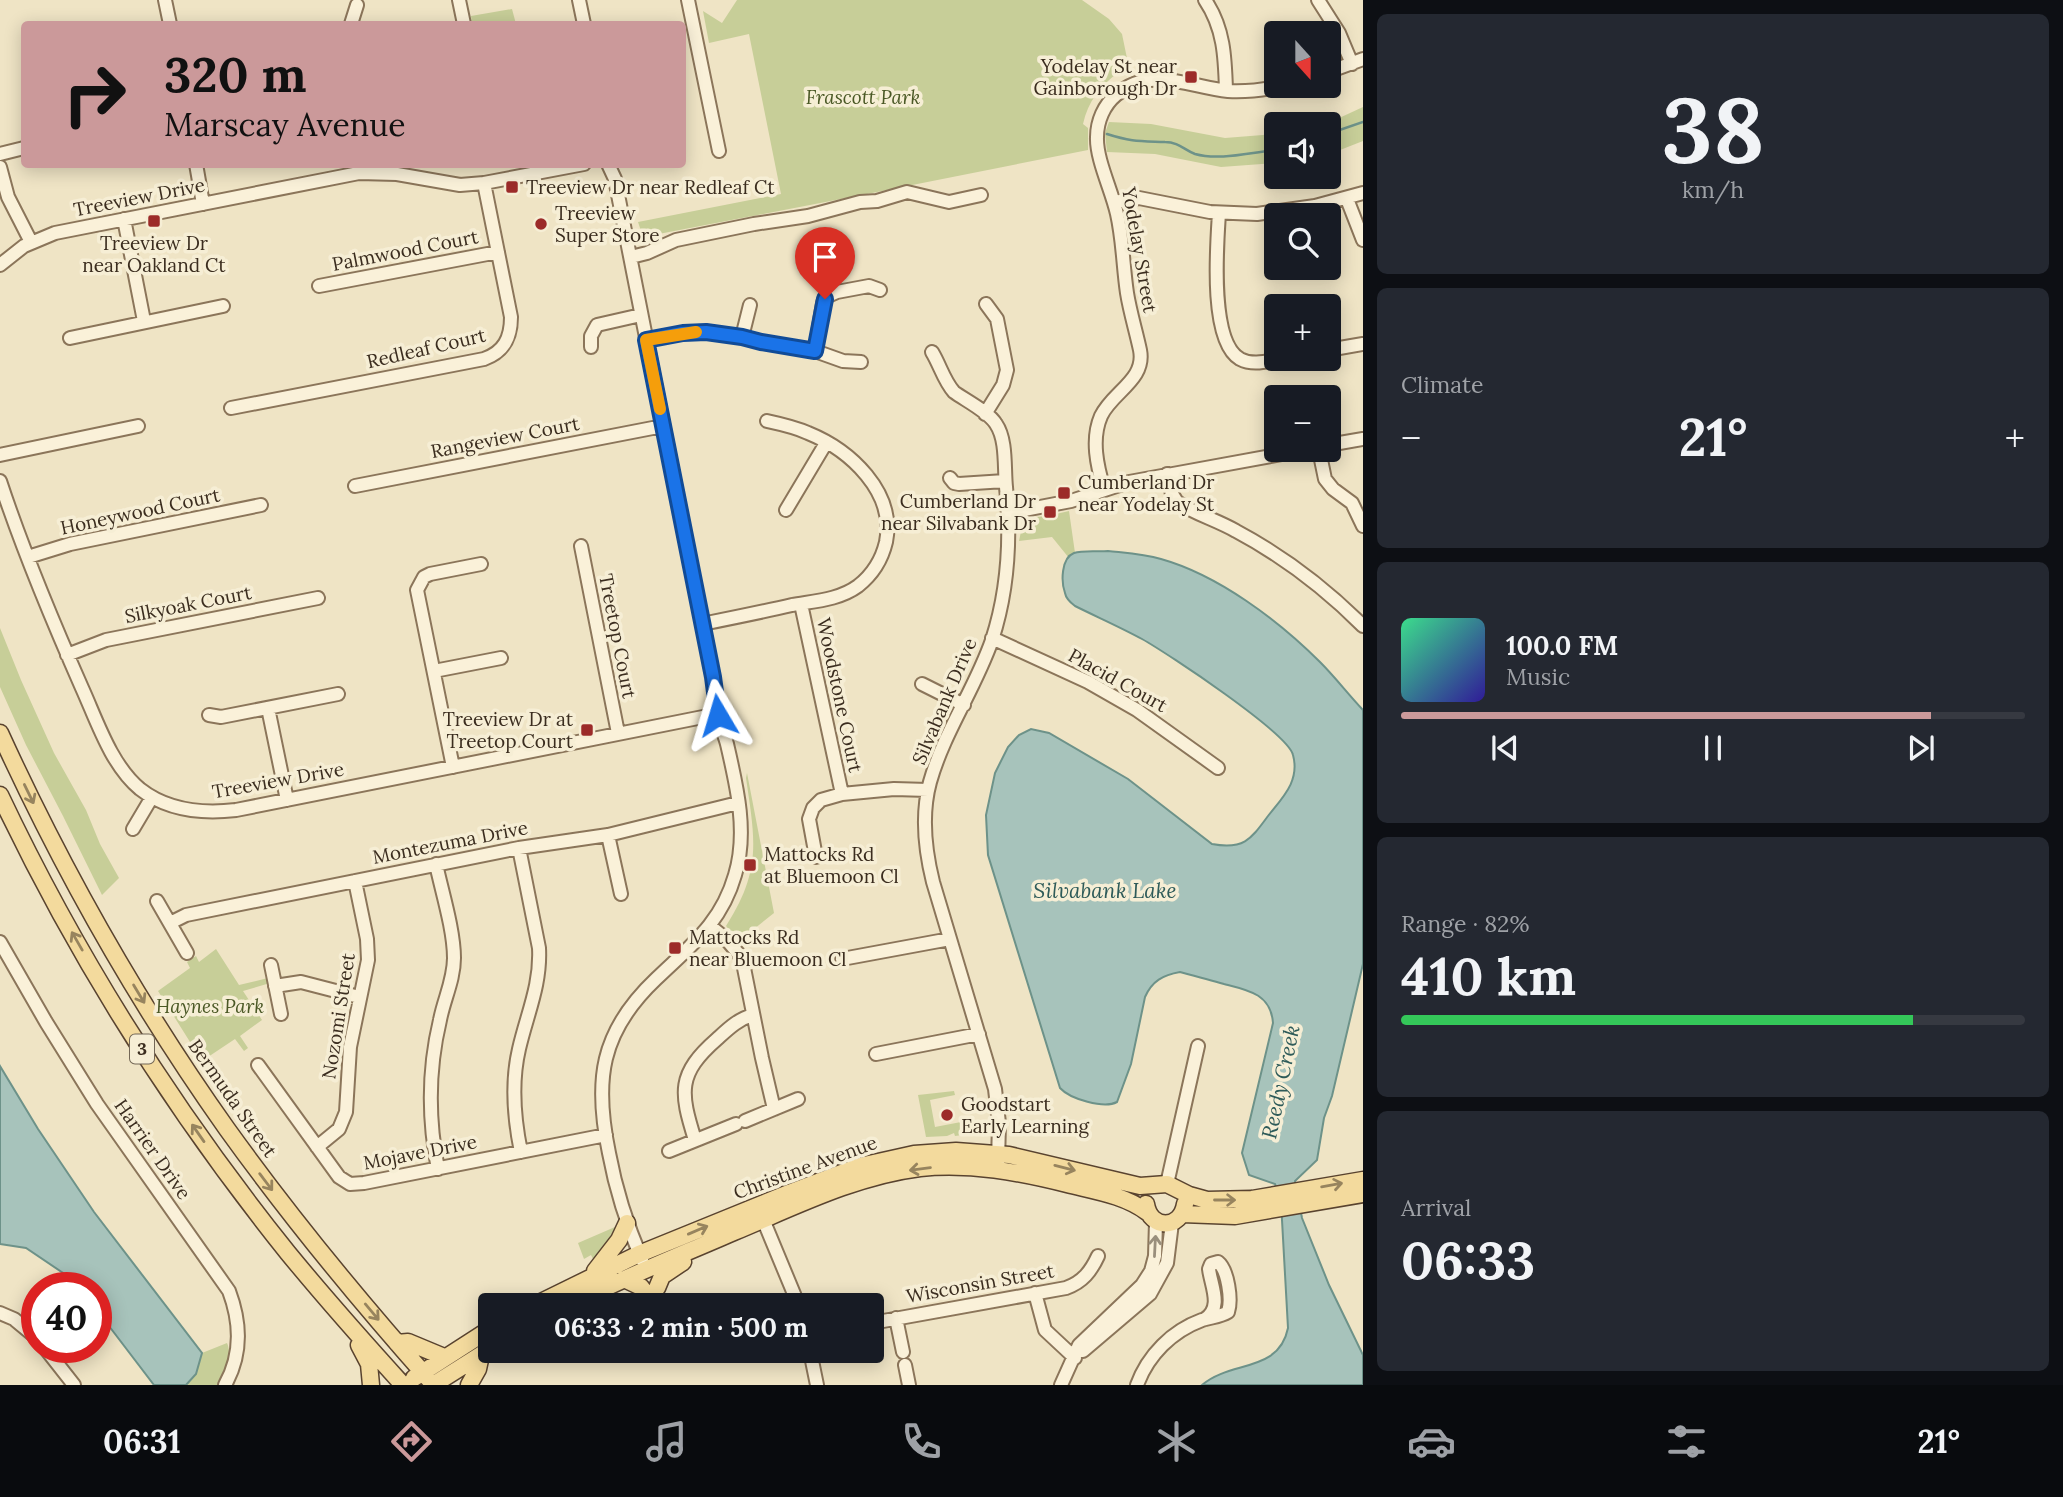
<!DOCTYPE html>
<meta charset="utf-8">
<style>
body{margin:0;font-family:Lora,serif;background:#242831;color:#f1f3f6;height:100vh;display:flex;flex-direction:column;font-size:26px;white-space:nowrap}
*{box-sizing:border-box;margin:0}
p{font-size:23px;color:#9ea1a6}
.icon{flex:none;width:38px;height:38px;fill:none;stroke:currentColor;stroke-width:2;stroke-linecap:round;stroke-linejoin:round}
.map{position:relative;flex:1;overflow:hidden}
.panel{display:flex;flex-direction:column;gap:14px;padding:14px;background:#0d0f14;width:700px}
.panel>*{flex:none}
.banner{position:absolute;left:21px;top:21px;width:665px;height:147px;border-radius:7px;box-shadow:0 4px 18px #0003;background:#cb999a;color:#111;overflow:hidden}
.needle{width:46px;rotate:159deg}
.fabs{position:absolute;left:1264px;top:21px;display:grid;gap:14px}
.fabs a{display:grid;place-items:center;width:77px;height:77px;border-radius:7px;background:#171b24;box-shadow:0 4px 18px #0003;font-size:35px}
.speed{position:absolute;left:21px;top:1272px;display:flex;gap:14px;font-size:35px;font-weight:700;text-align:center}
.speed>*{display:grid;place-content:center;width:91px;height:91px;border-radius:50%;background:#171b24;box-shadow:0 4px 18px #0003;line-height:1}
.speed .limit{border:10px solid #d22;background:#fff;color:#111}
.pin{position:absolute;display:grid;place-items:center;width:60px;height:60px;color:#fff;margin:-72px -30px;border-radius:50% 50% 50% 0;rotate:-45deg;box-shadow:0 0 7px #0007}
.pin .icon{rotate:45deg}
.me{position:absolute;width:77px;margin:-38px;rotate:353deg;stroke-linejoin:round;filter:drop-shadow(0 0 5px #0008)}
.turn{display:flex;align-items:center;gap:24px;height:147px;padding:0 28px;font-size:32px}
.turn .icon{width:91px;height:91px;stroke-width:2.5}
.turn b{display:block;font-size:49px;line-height:60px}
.big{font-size:52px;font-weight:700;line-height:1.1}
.panel .card{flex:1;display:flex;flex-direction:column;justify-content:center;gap:10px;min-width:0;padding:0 24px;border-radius:10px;background:#242831}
.panel .dial{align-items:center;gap:0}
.dial b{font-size:91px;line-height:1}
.song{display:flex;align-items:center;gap:21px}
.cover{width:84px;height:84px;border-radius:10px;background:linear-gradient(135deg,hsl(150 70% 55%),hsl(250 70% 35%))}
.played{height:7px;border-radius:4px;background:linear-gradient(90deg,#cb999a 85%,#363941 85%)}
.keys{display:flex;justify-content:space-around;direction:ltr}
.heat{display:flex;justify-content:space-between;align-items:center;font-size:38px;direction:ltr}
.charge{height:10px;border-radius:5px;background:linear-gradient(90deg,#34c759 82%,#363941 0)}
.trip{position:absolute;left:478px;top:1293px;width:406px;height:70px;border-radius:7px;background:#171b24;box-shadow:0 4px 18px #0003;font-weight:700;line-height:70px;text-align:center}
.tab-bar{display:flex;height:112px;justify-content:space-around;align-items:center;background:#090b0e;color:#9ea1a6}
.tab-bar .icon{width:49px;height:49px}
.tab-bar .current{color:#cb999a}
.tab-bar b{font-size:32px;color:#f1f3f6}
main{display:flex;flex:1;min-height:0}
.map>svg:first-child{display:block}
.green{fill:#c7ce98}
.water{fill:#a7c3bb;stroke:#6d9289;stroke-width:2}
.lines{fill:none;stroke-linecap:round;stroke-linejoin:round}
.stream{stroke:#6d9289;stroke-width:2.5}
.minor-casing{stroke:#8b755a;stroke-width:16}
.major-casing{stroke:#59432f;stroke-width:19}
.minor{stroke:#faf1d9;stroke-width:12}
.major{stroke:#f3da9d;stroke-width:16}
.oneway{stroke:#97845e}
.oneway2{stroke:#9a8f7c}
.route-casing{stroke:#114b97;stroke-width:18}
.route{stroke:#1a73e8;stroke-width:12}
.slow{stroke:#f59e0b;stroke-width:12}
.poi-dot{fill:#9c2b29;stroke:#f6eed5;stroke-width:2.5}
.labels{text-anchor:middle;stroke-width:7;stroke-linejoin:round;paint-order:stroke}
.shield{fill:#f6eed5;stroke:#736756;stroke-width:2}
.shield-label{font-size:18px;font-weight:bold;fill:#3b2d1f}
.poi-label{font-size:19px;fill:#3b2d1f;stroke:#f6eed5;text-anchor:start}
.park-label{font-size:19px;font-style:italic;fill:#4a5825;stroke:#f6eed5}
.street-label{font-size:19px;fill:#3b2d1f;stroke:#f6eed5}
.water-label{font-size:21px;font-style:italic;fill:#2e5b59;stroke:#f6eed5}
</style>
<main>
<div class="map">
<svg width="1363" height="1385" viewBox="0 0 1363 1385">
<rect width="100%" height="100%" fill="#efe4c5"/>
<!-- green -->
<path class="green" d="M 737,0 L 1082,0 L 1109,19 L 1122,34 L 1130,73 L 1123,75 L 1119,72 C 1100,86 1088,101 1083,124 L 1088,128 L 1088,150 L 872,193 L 643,237 L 638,222 L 781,194 L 749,34 L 709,43 L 703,11 L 722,23 Z
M 512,9 L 516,24 L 472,24 L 471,16 Z
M 1363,107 L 1363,141 L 1335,152 L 1334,150 L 1328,152 L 1328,124 L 1317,124 L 1337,119 Z
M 1109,122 L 1151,124 L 1225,138 L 1276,134 L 1276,163 L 1221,167 L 1155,154 L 1107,152 L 1105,133 Z
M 1069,511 L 1075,553 L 1069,558 L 1052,537 L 1019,541 L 1023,522 L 1036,517 L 1048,516 L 1049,518 L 1056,517 L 1056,514 Z
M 0,628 L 21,680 L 54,753 L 86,810 L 100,844 L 119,878 L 102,895 L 63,816 L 26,745 L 0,687 Z
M 747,773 L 774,913 L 739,941 L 726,926 C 762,870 755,840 746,778 Z
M 216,949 L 239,985 L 268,978 L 270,983 L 243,991 L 262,1020 L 240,1036 L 248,1048 L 244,1051 L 235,1039 L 202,1061 L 158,991 L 190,968 L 187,962 L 196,956 L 199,962 Z
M 954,1091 L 955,1095 L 930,1100 L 935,1127 L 961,1122 L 962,1135 L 955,1136 L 954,1133 L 947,1136 L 926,1137 L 918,1095 Z
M 615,1227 L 610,1237 L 593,1259 L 591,1255 L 584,1259 L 578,1243 Z
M 227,1343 C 233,1356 224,1373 217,1385 L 186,1385 L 196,1374 L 202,1353 Z"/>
<!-- water -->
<path class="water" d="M 1108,551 C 1126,553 1144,554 1161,559 C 1218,575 1278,620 1320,662 C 1335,677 1348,694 1363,710 L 1363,964 L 1332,1096 L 1324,1118 L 1317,1160 L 1295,1181 L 1302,1218 L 1329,1285 L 1363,1355 L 1363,1385 L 1202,1385 C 1231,1360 1279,1373 1288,1328 L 1281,1202 L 1275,1184 L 1249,1175 L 1242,1153 L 1273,1023 C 1271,994 1248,990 1224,984 C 1210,980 1195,976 1180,972 C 1163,975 1152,981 1145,997 L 1131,1064 L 1117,1102 C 1104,1109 1070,1099 1060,1088 L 988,855 L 986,815 L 995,773 L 1008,747 L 1019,735 L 1031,729 L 1049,733 L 1128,779 L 1212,844 C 1244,850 1251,839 1268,816 C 1283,797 1300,781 1293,755 C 1288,733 1167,653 1142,639 C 1120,627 1097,617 1075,606 C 1071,603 1066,599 1065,593 C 1061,582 1061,558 1074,553 C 1083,550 1098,552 1108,551 Z
M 0,1066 L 38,1129 L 94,1212 L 202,1353 L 196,1374 L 186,1385 L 154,1385 L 96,1309 L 96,1288 L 80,1288 L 75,1281 L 26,1248 L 0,1244 Z"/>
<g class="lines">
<!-- stream -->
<path class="stream" d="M 1107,134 C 1132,142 1140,141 1165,142 C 1179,142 1184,150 1195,154 C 1220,161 1251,152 1276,150
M 1328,134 L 1363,122"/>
<!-- minor casing -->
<g class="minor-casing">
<path id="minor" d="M 165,0 L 170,24
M 459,0 L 464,24
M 579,0 L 584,24
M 688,0 L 719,151
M 1205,0 C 1224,28 1225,57 1226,90
M 1318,0 L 1339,33 L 1352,64
M 351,24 L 357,5
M 1328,72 L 1363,59
M 0,154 L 24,148
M 196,164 L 203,204
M 608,164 L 615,179 L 626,236 L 713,677 C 715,691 716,705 719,719 C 721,728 725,736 727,744 C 737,787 748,833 735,875 C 721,924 690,946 656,979 C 600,1032 594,1081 609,1153 C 616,1191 627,1225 642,1260
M 0,167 L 8,197 L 31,242
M 1347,199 L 1363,240
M 1114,202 L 1139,198 L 1210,212 L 1257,214 L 1315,206 L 1363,193
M 1219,213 C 1217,245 1209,341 1240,359 C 1253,366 1268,361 1282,359
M 124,219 L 144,321
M 631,257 L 647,253 L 676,240 L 754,224 L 808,216 L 860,202 L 877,201 L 907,192 L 949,202 L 981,195
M 0,265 L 24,246 L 55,233 L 359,173 L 397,174 L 460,185 L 484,183 L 584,164
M 319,286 L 498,252
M 742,337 L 750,305
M 70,338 L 223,306
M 646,340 L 683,333 L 706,332 L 742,337 L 761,342 L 815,351 L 843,361 L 861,362
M 591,347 L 591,336 L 597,325 L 641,315
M 1328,350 L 1363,344
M 815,351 L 823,303 L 828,296 L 837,292 L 869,286 L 880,290
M 932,352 C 940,365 944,381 954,392 C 965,400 989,412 996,424 C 1007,440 1004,468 1006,487 C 1011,538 1008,591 992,640 C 975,689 944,732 930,782 C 921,815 925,850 933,882 L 995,1089 L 999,1123 L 998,1162
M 231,408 L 484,359 C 504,352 511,338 511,317 L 484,183
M 985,414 L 1003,385 L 1007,370 L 997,319 L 986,304
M 1328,445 L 1363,439
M 1319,450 L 1325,479 L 1333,489 L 1352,503 L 1363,526
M 0,455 L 138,426
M 1167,474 L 1172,494 L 1177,502 C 1195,514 1217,520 1236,531 C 1283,556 1325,588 1363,626
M 950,478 L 954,483 L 959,484 L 1005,481
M 0,481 C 23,551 52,620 82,688 C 97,721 111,765 140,789 C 168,811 202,814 236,810 L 718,714
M 355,486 L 663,426
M 1104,489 C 1097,466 1091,439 1101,416 C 1112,392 1146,380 1140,350 C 1136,331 1130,312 1127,293 C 1123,266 1123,240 1117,214 C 1112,191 1096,159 1097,137 C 1097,121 1104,105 1116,95 C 1151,65 1189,87 1228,91 C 1246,92 1263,90 1281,86
M 786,510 L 826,443
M 1009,513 L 1071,501 L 1129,482 L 1304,450
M 581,546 L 618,733
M 28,557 L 70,544 L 261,505
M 801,604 L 842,794
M 702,624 C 732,618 762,612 792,605 C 814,601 839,600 858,586 C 872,575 882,559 886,542 C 896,492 850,450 808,433 C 795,427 781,424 767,421
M 992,638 L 1088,682 L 1137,710 L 1218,768
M 67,655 L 106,640 L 318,598
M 434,671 L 501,658
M 922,684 L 964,705
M 268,708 L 287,800
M 209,715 L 221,717 L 338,694
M 453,767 L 417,590 L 424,577 L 430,574 L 481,564
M 133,829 L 152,797
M 608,835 L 621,894
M 519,848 L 539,948 C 541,985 527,1014 519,1049 C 511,1083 514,1118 521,1152
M 816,857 L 809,819 L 813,808 L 821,800 L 842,794 L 894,789 L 928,790
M 436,864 C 442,892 454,930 454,958 C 454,980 444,999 440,1020 C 428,1070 428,1119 438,1169
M 157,901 L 187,953
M 170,923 L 186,915 L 519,848 L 608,835 L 738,803
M 710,926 L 726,939 L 742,958 L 762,1058 L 774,1109
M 0,942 L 46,1022 L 97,1104 L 229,1291 C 241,1323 242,1355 225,1385
M 842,959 L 950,939
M 271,965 L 281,1014
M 275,986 L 301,982 L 359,997
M 876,1054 L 979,1034
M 258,1065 L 339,1177 L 350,1184 L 364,1183 L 606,1135
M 745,1121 L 798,1099
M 695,1140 C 680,1092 677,1074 717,1039 C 728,1029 738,1019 753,1015
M 317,1147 L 339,1129 L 346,1112 L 350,1047 L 368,960 L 367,939 L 355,881
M 669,1151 L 736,1124
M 1167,1184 L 1198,1046
M 760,1212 L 799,1306
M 1035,1293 L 1045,1330 L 1075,1358
M 0,1313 L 14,1319 L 37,1338
M 896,1318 L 903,1352
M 872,1323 L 1066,1288 C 1083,1282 1091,1271 1098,1256
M 45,1348 L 74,1385
M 810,1351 L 817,1385
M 1083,1351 L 1150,1294 L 1167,1263 L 1172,1223
M 905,1365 L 909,1385
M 1061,1385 L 1079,1345 L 1142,1285 L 1151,1271 L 1155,1256 L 1156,1222
M 1137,1385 C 1148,1355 1172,1331 1202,1320 C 1211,1317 1220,1317 1228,1312 C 1232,1300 1228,1270 1218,1262 L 1211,1264 L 1209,1269 C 1211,1286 1223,1307 1205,1319"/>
</g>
<!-- major casing -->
<g class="major-casing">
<path id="major" d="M 0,733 C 63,871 139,1005 227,1129 C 291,1218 361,1303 434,1385
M 0,795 C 77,958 175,1112 288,1253 C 325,1298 364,1342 403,1385
M 1146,1204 C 1150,1230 1181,1230 1185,1204
M 1182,1214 L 1235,1216 L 1363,1194
M 595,1271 L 619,1240 L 627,1223
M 624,1279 L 641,1287 L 655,1306
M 657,1288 L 662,1276 L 683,1262
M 533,1306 L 639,1254 L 789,1193 L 860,1166 L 914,1154 L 956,1151 L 1009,1155 L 1140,1186 L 1167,1184 L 1189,1195 L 1207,1200 L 1252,1199 L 1363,1180
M 568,1306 C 622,1278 679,1256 734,1232 C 794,1207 855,1176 920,1168 C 971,1163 1019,1172 1067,1184 C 1095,1191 1124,1195 1147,1212
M 397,1343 L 408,1342 L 444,1357
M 359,1345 L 369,1364 L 371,1385
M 414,1378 L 490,1329
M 433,1385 L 490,1349
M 469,1385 L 478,1369 L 481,1355"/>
</g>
<!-- minor -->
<use href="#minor" class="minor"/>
<!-- major -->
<use href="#major" class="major"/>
</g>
<!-- one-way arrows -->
<defs><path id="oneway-shaft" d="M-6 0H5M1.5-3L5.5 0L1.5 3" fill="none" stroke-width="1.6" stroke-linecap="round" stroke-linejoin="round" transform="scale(1.75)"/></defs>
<g class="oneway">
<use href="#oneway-shaft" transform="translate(29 794) rotate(64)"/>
<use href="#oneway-shaft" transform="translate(77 941) rotate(-120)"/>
<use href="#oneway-shaft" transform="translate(139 994) rotate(59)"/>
<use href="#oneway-shaft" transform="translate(198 1133) rotate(-125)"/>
<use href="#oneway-shaft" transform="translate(1065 1168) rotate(14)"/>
<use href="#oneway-shaft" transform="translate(920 1169) rotate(173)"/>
<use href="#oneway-shaft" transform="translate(266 1182) rotate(53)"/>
<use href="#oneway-shaft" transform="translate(1332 1185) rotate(-10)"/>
<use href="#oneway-shaft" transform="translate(1225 1200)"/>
<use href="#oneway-shaft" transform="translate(698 1230) rotate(-23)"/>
<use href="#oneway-shaft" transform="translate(372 1312) rotate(50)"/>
</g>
<use class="oneway2" href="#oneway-shaft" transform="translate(1155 1246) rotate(-87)"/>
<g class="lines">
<!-- route casing -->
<g class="route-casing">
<path id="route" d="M 718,715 L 713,677 L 646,340 L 683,333 L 706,332 L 742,337 L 761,342 L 815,351 L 825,299"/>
</g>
<!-- route -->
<use href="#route" class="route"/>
<!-- slow -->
<path class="slow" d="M 660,409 L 646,340 L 696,332"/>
</g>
<!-- markers -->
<g class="poi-dot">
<rect x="1184" y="70" width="14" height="14" rx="3.5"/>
<rect x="505" y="180" width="14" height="14" rx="3.5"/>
<rect x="147" y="214" width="14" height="14" rx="3.5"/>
<circle cx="541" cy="224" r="7"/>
<rect x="1057" y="486" width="14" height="14" rx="3.5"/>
<rect x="1043" y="505" width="14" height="14" rx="3.5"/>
<rect x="580" y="723" width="14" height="14" rx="3.5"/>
<rect x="743" y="858" width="14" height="14" rx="3.5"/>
<rect x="668" y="941" width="14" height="14" rx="3.5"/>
<circle cx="947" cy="1115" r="7"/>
</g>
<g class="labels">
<!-- shield labels -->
<rect class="shield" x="130" y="1034.5" width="24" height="29" rx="5"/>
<g class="shield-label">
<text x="142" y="1055">3</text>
</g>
<!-- poi labels -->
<g class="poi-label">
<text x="1177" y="73" text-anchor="end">Yodelay St near<tspan x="1177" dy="22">Gainborough Dr</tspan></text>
<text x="526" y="194">Treeview Dr near Redleaf Ct</text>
<text x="555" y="220">Treeview<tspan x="555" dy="22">Super Store</tspan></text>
<text x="154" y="250" text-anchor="middle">Treeview Dr<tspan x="154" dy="22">near Oakland Ct</tspan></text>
<text x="1078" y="489">Cumberland Dr<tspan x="1078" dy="22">near Yodelay St</tspan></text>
<text x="1036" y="508" text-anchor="end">Cumberland Dr<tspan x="1036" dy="22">near Silvabank Dr</tspan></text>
<text x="573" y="726" text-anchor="end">Treeview Dr at<tspan x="573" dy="22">Treetop Court</tspan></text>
<text x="764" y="861">Mattocks Rd<tspan x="764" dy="22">at Bluemoon Cl</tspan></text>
<text x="689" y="944">Mattocks Rd<tspan x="689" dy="22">near Bluemoon Cl</tspan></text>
<text x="961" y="1111">Goodstart<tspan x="961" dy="22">Early Learning</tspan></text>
</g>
<!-- park labels -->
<g class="park-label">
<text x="863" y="104">Frascott Park</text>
<text x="210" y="1013">Haynes Park</text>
</g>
<!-- street labels -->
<g class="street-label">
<text transform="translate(139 197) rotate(-11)" y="7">Treeview Drive</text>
<text transform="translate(405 250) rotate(-11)" y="7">Palmwood Court</text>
<text transform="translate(1140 250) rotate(80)" y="7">Yodelay Street</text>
<text transform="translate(426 348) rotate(-13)" y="7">Redleaf Court</text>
<text transform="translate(505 437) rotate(-11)" y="7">Rangeview Court</text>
<text transform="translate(140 511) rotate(-12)" y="7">Honeywood Court</text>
<text transform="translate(188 604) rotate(-11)" y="7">Silkyoak Court</text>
<text transform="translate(618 636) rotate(79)" y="7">Treetop Court</text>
<text transform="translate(1118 680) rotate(29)" y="7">Placid Court</text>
<text transform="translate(840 695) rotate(78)" y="7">Woodstone Court</text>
<text transform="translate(944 701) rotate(-67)" y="7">Silvabank Drive</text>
<text transform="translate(278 780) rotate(-10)" y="7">Treeview Drive</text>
<text transform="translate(450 842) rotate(-11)" y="7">Montezuma Drive</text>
<text transform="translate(338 1016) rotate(-81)" y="7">Nozomi Street</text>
<text transform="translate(233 1098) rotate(55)" y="7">Bermuda Street</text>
<text transform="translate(153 1149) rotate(55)" y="7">Harrier Drive</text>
<text transform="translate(420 1152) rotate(-11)" y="7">Mojave Drive</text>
<text transform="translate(805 1167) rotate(-20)" y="7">Christine Avenue</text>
<text transform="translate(980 1283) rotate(-10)" y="7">Wisconsin Street</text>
</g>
<!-- water labels -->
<g class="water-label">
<text x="1105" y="898">Silvabank Lake</text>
<text transform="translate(1281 1082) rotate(-78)" y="7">Reedy Creek</text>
</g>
</g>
</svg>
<div class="fabs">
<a><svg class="needle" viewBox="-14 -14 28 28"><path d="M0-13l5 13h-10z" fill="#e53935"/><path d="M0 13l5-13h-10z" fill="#9ea1a6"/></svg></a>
<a><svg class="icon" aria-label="sound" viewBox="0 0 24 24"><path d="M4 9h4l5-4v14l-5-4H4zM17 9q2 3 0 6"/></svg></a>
<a><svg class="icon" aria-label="search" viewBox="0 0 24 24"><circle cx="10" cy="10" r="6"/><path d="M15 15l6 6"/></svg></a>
<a>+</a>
<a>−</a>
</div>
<div class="speed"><div class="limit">40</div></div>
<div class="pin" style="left:825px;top:299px;background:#d93025"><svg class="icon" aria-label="arrive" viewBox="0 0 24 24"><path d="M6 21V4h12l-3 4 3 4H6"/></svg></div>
<svg class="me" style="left:718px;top:715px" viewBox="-20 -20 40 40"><path d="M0-17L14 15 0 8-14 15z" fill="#1a73e8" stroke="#fff" stroke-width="4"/></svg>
<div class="trip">06:33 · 2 min · 500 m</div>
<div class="banner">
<div class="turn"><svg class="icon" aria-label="right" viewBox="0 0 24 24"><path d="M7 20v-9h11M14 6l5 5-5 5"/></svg><div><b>320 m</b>Marscay Avenue</div></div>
</div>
</div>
<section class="panel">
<div class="card dial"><b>38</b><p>km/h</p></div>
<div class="card"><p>Climate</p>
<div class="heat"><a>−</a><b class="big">21°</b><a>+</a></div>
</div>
<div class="card">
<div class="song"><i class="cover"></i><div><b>100.0 FM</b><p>Music</p></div></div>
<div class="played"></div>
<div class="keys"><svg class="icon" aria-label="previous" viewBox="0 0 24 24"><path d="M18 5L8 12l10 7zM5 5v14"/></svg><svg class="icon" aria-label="pause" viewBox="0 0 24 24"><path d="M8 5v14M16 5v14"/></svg><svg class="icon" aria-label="next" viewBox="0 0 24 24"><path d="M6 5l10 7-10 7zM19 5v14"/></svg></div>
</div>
<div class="card"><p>Range · 82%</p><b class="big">410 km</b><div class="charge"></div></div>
<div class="card"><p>Arrival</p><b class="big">06:33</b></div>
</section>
</main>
<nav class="tab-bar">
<b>06:31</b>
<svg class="icon current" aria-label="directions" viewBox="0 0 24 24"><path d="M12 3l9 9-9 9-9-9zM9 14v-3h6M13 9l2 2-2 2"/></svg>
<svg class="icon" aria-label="music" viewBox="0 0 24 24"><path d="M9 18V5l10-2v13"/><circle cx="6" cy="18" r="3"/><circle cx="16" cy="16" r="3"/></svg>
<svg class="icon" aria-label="phone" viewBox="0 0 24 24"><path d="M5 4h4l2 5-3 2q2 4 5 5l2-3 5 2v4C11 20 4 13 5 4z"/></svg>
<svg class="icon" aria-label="climate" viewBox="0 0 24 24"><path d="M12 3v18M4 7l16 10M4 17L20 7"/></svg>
<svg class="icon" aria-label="car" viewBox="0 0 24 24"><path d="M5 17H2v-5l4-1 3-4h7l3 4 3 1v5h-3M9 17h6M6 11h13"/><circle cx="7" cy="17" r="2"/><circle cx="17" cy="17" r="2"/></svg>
<svg class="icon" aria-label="filters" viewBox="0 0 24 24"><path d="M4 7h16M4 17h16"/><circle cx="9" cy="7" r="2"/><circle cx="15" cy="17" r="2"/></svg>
<b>21°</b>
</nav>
